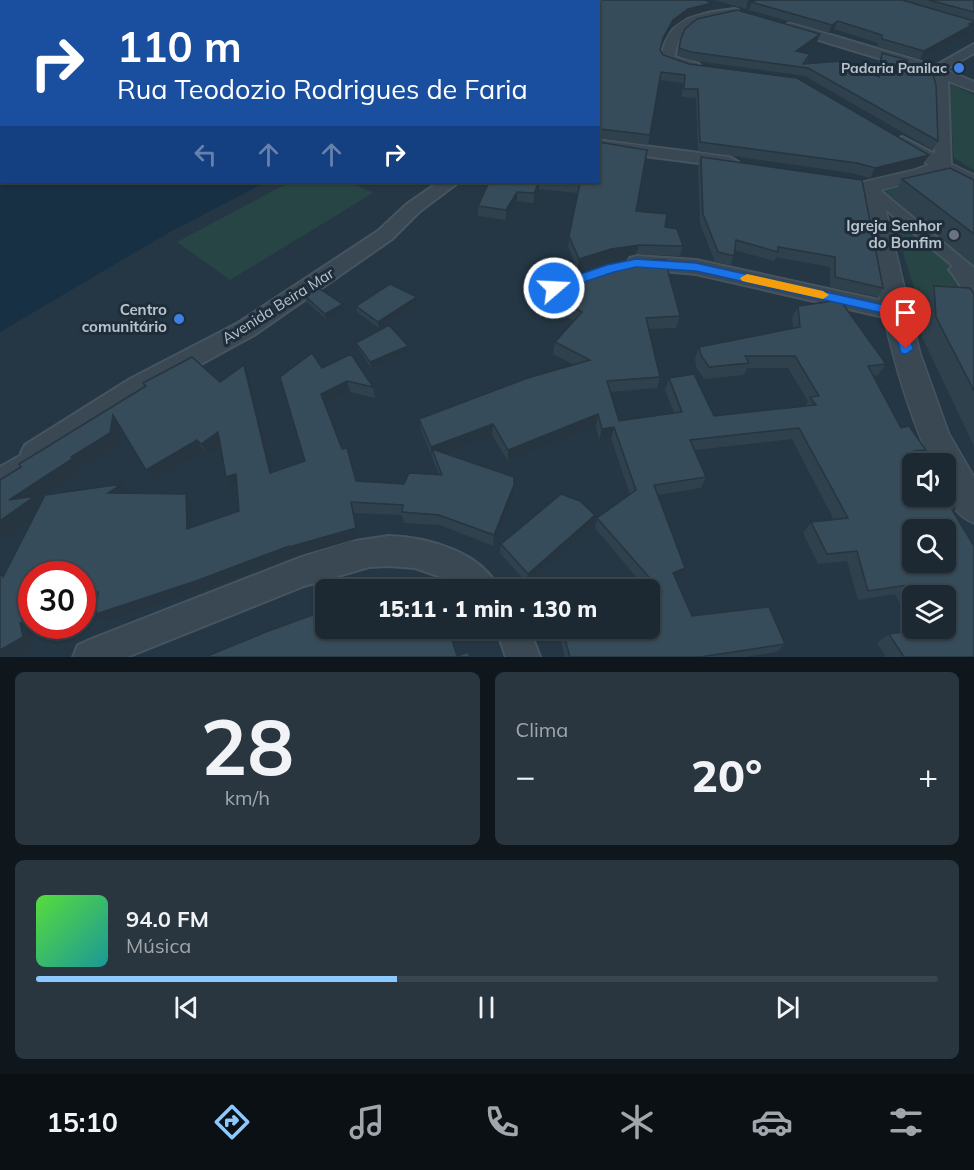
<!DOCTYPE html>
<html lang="pt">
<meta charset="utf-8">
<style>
body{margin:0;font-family:Mulish,sans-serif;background:#29353f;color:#f1f3f6;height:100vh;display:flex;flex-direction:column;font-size:22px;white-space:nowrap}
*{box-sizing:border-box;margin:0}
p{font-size:20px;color:#a0a6ac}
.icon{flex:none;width:33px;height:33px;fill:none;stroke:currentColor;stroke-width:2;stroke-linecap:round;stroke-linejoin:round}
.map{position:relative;height:657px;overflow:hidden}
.panel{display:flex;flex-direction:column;gap:15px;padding:15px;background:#0f171c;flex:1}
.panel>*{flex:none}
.top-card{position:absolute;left:0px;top:0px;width:600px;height:183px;box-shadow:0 2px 4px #0004,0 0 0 2px #3a454e;background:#1a4fa0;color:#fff;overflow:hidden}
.fabs{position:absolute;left:902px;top:453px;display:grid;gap:12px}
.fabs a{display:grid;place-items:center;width:54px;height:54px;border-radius:9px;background:#1c2933;box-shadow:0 2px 4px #0004,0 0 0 2px #3a454e;font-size:30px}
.speed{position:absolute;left:18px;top:561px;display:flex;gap:12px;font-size:30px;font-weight:700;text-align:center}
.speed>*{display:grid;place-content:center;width:78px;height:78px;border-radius:50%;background:#1c2933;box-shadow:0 2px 4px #0004,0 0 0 2px #3a454e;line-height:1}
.speed .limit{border:9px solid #d22;background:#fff;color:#111}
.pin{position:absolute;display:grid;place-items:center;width:51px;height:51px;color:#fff;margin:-62px -26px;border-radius:50% 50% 50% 0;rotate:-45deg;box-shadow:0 0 6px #0007}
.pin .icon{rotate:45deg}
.me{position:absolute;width:66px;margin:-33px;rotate:71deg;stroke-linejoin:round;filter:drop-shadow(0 0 4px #0008)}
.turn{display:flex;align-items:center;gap:21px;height:126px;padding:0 18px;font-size:27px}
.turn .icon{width:78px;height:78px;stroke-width:2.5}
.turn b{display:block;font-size:42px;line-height:51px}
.lanes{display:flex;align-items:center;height:57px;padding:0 18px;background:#0003;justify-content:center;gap:30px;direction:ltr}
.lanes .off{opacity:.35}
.big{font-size:45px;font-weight:800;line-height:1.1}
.panel .card{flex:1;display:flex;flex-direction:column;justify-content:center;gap:9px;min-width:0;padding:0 21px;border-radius:9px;background:#29353f}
.panel .dial{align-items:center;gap:0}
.dial b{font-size:78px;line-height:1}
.song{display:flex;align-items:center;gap:18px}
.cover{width:72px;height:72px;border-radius:9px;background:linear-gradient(135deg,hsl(110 70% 55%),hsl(180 70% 35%))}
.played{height:6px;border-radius:3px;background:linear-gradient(90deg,#8bc9fe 40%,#3a454e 40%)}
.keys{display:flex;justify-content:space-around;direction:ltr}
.heat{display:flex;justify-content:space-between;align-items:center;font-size:33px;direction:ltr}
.panel .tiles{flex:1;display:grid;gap:15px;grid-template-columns:1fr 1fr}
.card:last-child{grid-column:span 2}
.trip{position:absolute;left:315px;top:579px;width:345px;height:60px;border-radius:9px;background:#1c2933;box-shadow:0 2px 4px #0004,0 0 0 2px #3a454e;font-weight:800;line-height:60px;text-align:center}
.tab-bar{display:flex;height:96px;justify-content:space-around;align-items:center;background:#0b1014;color:#a0a6ac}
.tab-bar .icon{width:42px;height:42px}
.tab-bar .selected{color:#8bc9fe}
.tab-bar b{font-size:27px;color:#f1f3f6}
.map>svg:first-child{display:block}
.green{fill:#274544}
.water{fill:#173043}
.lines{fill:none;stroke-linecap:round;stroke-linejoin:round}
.service-casing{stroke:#465460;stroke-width:4}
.pedestrian-casing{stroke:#465460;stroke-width:4}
.minor-casing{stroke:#465460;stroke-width:4}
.tertiary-casing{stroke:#465460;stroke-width:3}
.service{fill:#3a4853;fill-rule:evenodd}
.pedestrian{fill:#3a4853;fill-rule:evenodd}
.minor{fill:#3a4853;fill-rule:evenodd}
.tertiary{fill:#3a4853;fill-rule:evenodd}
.wall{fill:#2f414d;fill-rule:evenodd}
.shaded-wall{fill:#26353f}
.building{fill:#374c5a;stroke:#26353f;stroke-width:1.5;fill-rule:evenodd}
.route{fill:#1a73e8;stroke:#114b97;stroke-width:1.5}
.slow{fill:#f59e0b}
.shop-dot{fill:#3f7fe0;stroke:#1e2d39;stroke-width:2}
.worship-dot{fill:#6b7280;stroke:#1e2d39;stroke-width:2}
.labels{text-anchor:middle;stroke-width:6;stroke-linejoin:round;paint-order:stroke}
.far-poi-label{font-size:14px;font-weight:bold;fill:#b7c3cd;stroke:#1e2d39;text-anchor:end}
.poi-label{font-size:15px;font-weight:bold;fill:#b7c3cd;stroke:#1e2d39;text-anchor:end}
.street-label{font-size:15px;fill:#b7c3cd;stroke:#1e2d39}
</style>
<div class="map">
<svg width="974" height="657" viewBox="0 0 974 657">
<rect width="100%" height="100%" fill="#253744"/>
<!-- green -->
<path class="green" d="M 948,83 L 974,95 L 974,170 L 954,158 Z
M 947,176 L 974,193 L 974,330 L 920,306 L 883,191 Z
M 290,182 L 350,182 L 373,193 L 230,280 L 177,242 Z"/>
<!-- water -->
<path class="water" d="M 0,0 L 533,0 L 2,2 L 2,182 L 266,182 L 168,233 L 0,332 Z"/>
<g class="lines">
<!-- service casing -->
<g class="service-casing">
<path id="service" d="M 34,448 L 38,449 L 40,453 L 38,457 L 0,480 L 0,467 Z"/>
</g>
<!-- pedestrian casing -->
<g class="pedestrian-casing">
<path id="pedestrian" d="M 877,191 L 882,192 L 974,268 L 974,298 L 968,297 L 952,273 L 949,270 L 953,266 L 872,198 L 870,195 Z"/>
</g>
<!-- minor casing -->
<g class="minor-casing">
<path id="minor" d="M 561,0 L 573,0 L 561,2 Z
M 734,9 L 738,10 L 738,14 C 707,22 679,17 675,57 L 699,64 L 701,67 L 699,70 L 694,71 L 663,62 L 661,59 C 667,16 697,14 734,9 Z
M 790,23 L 935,66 L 974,44 L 974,53 L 948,68 L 948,71 L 974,82 L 974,91 L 948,81 L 951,166 L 949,170 L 937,170 L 894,142 L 902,137 L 935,154 L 934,75 L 786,30 L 784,27 Z
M 598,140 L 730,157 L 738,162 L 730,167 L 598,150 Z
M 439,182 L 459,182 L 419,212 L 392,239 L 254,335 L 148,393 L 43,461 L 34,464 L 25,461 L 21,453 L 25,445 L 130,379 L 238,323 L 378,231 L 407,204 Z
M 637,256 L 696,260 L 897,304 L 905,307 L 908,312 L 905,317 L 897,320 L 696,274 L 630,268 L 627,263 L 630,258 Z
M 389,536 C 426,537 483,552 499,590 L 460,590 L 441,577 L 415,568 L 389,566 L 369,567 L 304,586 L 127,657 L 73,657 L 78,645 L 94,638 L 304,556 L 348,542 Z
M 496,628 L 529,628 L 540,657 L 506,657 Z"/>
</g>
<!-- tertiary casing -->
<g class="tertiary-casing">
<path id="tertiary" d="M 943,160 L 974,175 L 974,190 L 942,174 L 881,190 L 920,353 L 949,434 L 974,477 L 974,523 C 948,513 945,488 945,464 L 932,464 C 891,376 876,281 859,186 L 863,182 L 914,170 Z"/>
</g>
<!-- service -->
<use href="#service" class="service"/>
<!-- pedestrian -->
<use href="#pedestrian" class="pedestrian"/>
<!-- minor -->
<use href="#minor" class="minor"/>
<!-- tertiary -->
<use href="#tertiary" class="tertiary"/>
</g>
<!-- wall -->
<path class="wall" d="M 714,0 L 755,0 L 755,1 L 757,0 L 974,0 L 974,23 L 968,33 L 920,59 L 878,47 L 878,43 L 834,29 L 829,33 L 749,10 L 751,4 L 746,9 Z
M 598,2 L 712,3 L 710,10 L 687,17 L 671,28 L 661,46 L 661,50 L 663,55 L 929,155 L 923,164 L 870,178 L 852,173 L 698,151 L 696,98 L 682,97 L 683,83 L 659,80 L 648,145 L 598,138 Z
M 681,38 L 817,42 L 802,53 L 810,54 L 806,64 L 877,76 L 879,61 L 882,53 L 905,65 L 938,141 L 933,150 L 805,76 L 690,60 L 678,56 Z
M 701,157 L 883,288 L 878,297 L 830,287 L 830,267 L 776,257 L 774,261 L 734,250 L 734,256 L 730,265 L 715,262 L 700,224 L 698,166 Z
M 902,179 L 974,180 L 974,264 L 892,198 Z
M 489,182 L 598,182 L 636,211 L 665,227 L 683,246 L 680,256 L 636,254 L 610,259 L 577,269 L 568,246 L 578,193 L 539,189 L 534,203 L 517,201 L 506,220 L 478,216 L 478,206 Z
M 934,286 L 974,294 L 974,446 L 922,337 L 920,306 Z
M 541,289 L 680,316 L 676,328 L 649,329 L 660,377 L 657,388 L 610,392 L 619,421 L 674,413 L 665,390 L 669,378 L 714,416 L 805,406 L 808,401 L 788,368 L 747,368 L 744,375 L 704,379 L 696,367 L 695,359 L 699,347 L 793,328 L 792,318 L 798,306 L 886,364 L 878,375 L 874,376 L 901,428 L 926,450 L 919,458 L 955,509 L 953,511 L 974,657 L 886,657 L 877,643 L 889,634 L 914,631 L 912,628 L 945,628 L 912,596 L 912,628 L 895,594 L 858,600 L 847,561 L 818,564 L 803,533 L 811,522 L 834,520 L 792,439 L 695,450 L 706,477 L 701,488 L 657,495 L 685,568 L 680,578 L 676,580 L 692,616 L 785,644 L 777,652 L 746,657 L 565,657 L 559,634 L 554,628 L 650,628 L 652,595 L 650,592 L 650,590 L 647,590 L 595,528 L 597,518 L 630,495 L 611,438 L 599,440 L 596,426 L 508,461 L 492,435 L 444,453 L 514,496 L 493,546 L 440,525 L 404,523 L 402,515 L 354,513 L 359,538 L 294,557 L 294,556 L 203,590 L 107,622 L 97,606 L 82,612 L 82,574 L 32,626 L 49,626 L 33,632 L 36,645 L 16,657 L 0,657 L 4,574 L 35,514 L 0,540 L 0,480 L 145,387 L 143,383 L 220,382 L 249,377 L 272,472 L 305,461 L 322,368 L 373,387 L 375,398 L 350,392 L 325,405 L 342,449 L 356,481 L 404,484 L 439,474 L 421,430 L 419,419 L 574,365 L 553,354 L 555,342 L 574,321 L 540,301 ZM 121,428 L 146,470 L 154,481 L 204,451 L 207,455 L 220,446 L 226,477 L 232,488 L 237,487 L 239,511 L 194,527 L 193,505 L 186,494 L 129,493 L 41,502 L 38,499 L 82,470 L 80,468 L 119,444 Z
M 305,296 L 344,309 L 326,319 L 306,301 Z
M 417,297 L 417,303 L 379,328 L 357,312 L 356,306 Z
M 356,343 L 408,346 L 408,351 L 371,368 L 358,348 Z
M 592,525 L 527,583 L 500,553 L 501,544 Z"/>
<!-- shaded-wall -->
<path class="shaded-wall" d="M 749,0 L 755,0 L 753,2 L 751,2 L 751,4 L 746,9 L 748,1 Z
M 712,3 L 710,10 L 687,17 L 671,28 L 661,46 L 663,38 L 673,20 L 688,9 Z
M 838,21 L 834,29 L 829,33 L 832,25 Z
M 974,22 L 968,33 L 920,59 L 924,51 Z
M 820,34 L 817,42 L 793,59 L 796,51 Z
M 929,155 L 923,164 L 870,178 L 875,168 Z
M 539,182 L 539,189 L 534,203 L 534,193 Z
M 517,192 L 517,201 L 506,220 L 506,210 Z
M 639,245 L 636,254 L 610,259 L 577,269 L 579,259 L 611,249 Z
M 417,297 L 417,303 L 379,328 L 378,322 Z
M 343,304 L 344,309 L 326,319 L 325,314 Z
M 408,346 L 408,351 L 371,368 L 370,362 Z
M 244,365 L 249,377 L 275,483 L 270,473 Z
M 347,381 L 350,392 L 324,405 L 321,394 Z
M 598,414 L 596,426 L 508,461 L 508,450 Z
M 113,415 L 121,426 L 119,444 L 80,468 L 71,457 Z
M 493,424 L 492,435 L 435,457 L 432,449 L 432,458 L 431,447 Z
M 614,427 L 611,438 L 599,440 L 602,429 Z
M 218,432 L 224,444 L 207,455 L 201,444 Z
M 197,440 L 204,451 L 154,481 L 146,470 Z
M 72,459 L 82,470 L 38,499 L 46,507 L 0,540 L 0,521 L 9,500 Z
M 236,474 L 241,485 L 232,488 L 226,477 Z
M 122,484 L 131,495 L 108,493 Z
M 514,485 L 514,496 L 493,546 L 494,535 Z
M 186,494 L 193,505 L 194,539 L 187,529 Z
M 351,502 L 354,513 L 359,538 L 294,557 L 294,556 L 203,590 L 107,622 L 96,614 Z
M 595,515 L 592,525 L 527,583 L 528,574 Z
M 685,568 L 680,578 L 668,583 L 673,573 Z
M 98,592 L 108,601 L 82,612 L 82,598 Z
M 32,619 L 32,626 L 49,626 L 33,632 L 36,645 L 16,657 L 0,657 L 0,650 L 20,623 Z"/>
<!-- building -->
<path class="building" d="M 567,0 L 705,0 L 712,3 L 688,9 L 673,20 L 663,38 L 660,50 L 663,55 L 689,64 L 797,78 L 929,155 L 875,168 L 857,163 L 700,142 L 698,89 L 684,89 L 685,75 L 661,72 L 650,135 L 600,129 L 598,130 L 598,2 L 567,2 Z
M 757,0 L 902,0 L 974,21 L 974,22 L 969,24 L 972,25 L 924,51 L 882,39 L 882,35 L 838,21 L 832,25 L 751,2 Z
M 929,0 L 974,0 L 974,12 Z
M 737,10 L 820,34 L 796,51 L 810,54 L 803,64 L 842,61 L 879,77 L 882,53 L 907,60 L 899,65 L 931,68 L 936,85 L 938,141 L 808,68 L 691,52 L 679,48 L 681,38 L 685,29 L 697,19 Z
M 598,142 L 647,150 L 636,211 L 667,214 L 665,227 L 677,229 L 683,246 L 639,245 L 611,249 L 579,259 L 569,236 L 580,183 L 562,182 L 598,182 Z
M 701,157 L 862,180 L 883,288 L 835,277 L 835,257 L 778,247 L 778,252 L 736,240 L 734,256 L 718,252 L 703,214 Z
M 950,168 L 974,180 L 974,234 L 902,179 Z
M 489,182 L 539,182 L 534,193 L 517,192 L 506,210 L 478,206 Z
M 665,260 L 680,316 L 646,318 L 660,377 L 607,381 L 619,421 L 682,412 L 669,378 L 694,374 L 714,416 L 816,405 L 810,397 L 819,396 L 795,356 L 745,356 L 749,363 L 709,367 L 701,355 L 699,347 L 800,327 L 798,306 L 840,300 L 886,364 L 868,366 L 901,428 L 909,426 L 926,450 L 914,451 L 923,464 L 912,464 L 912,496 L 945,496 L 945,495 L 955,509 L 952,510 L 974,546 L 974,657 L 904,657 L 889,634 L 929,628 L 945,628 L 945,596 L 912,596 L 907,585 L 868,591 L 857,551 L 827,554 L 811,522 L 848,518 L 799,428 L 690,440 L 706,477 L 654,485 L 685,568 L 673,573 L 692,616 L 769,607 L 785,644 L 700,657 L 570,657 L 562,628 L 650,628 L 650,596 L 662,592 L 597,518 L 636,490 L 614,427 L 602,429 L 598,414 L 508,450 L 493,424 L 431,447 L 419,419 L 528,378 L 590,360 L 555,342 L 582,312 L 541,289 L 628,261 ZM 912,530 L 945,530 L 945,562 L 912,562 Z
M 390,284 L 417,297 L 378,322 L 356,306 Z
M 934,286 L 970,288 L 974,294 L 974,391 L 936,317 Z
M 317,287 L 343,304 L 325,314 L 305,296 Z
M 389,325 L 408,346 L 370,362 L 356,343 Z
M 312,353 L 322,368 L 351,354 L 373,387 L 347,381 L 321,394 L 342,449 L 347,448 L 356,481 L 404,484 L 409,473 L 442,475 L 432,449 L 514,477 L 514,485 L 494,535 L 439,515 L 402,512 L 403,505 L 351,502 L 356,528 L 289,547 L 289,546 L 196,581 L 96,614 L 98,592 L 82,598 L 82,574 L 32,574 L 32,619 L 20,623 L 23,637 L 0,650 L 0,573 L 3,577 L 45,495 L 122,484 L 108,493 L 186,494 L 187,529 L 239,511 L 236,474 L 226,477 L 218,432 L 201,444 L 197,440 L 146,470 L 113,415 L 110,433 L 71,457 L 72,459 L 9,500 L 35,496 L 0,521 L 0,480 L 21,467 L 19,464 L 146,386 L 143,383 L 192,357 L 220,382 L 244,365 L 270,473 L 305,461 L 280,377 Z
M 561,494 L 580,501 L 595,515 L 528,574 L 501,544 Z
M 555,586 L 559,590 L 551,590 Z
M 326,610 L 326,628 L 448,628 L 457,656 L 468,652 L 470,657 L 205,657 L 266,632 Z"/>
<!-- route -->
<path class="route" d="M 636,259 L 696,263 L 902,309 L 913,349 L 906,354 L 901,353 L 891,315 L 696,271 L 636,267 L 614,272 L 554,292 L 548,288 L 549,285 L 607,265 Z"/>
<!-- slow -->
<path class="slow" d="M 747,274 L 823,291 L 829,295 L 823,299 L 742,281 L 740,278 Z"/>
<!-- markers -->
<g class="shop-dot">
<circle cx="959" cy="68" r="6"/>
<circle cx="179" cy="319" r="6"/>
</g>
<circle class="worship-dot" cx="954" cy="235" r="6"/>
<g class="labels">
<!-- far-poi labels -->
<g class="far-poi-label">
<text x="947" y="73">Padaria Panilac</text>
</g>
<!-- poi labels -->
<g class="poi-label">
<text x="942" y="231">Igreja Senhor<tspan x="942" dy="17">do Bonfim</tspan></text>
<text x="167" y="315">Centro<tspan x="167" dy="17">comunitário</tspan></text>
</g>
<!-- street labels -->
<g class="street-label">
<text transform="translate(278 306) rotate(-32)" y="5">Avenida Beira Mar</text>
</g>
</g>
</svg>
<div class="fabs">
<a><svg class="icon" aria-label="sound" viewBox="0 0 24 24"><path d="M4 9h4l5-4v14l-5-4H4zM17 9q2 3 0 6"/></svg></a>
<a><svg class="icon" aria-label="search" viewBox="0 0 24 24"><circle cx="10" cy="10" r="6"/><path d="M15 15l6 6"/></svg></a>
<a><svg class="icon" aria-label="layers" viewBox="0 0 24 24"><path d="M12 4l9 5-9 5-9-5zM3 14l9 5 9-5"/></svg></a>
</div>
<div class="speed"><div class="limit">30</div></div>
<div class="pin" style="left:906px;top:349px;background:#d93025"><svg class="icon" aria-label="arrive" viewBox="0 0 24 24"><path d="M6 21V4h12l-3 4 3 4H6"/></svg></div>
<svg class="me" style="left:554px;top:288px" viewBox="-20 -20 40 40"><circle r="17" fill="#1a73e8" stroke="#fff" stroke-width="3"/><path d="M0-11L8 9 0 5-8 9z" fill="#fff"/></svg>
<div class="trip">15:11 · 1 min · 130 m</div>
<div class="top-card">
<div class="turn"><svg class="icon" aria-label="right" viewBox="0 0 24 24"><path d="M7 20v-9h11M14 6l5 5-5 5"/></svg><div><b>110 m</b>Rua Teodozio Rodrigues de Faria</div></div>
<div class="lanes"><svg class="icon off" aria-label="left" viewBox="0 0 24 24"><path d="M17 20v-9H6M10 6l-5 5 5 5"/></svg><svg class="icon off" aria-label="ahead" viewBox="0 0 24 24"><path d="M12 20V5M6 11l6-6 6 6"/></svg><svg class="icon off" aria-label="ahead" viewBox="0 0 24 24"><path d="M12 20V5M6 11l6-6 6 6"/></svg><svg class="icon" aria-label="right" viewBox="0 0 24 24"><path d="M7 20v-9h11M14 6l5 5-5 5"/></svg></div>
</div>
</div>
<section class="panel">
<div class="tiles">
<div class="card dial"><b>28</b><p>km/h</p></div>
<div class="card"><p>Clima</p>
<div class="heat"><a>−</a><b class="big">20°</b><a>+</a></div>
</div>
<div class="card">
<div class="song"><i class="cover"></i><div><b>94.0 FM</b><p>Música</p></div></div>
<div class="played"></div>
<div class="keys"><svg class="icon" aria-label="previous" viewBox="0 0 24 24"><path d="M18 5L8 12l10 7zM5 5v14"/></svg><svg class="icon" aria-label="pause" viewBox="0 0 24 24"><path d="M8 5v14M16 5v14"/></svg><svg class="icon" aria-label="next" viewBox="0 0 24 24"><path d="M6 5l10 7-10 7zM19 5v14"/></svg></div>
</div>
</div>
</section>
<nav class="tab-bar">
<b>15:10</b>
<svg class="icon selected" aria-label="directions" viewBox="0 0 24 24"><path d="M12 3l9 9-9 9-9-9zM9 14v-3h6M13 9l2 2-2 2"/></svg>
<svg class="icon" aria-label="music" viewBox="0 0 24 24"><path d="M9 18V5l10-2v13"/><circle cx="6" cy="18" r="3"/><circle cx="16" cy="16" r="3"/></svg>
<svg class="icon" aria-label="phone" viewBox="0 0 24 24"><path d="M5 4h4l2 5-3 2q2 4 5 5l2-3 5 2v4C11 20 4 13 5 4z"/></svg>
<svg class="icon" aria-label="climate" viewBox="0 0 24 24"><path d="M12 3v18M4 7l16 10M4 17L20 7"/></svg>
<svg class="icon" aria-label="car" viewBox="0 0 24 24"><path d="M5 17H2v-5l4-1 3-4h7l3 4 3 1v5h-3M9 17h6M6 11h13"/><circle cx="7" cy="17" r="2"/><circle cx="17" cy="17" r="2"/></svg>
<svg class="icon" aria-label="filters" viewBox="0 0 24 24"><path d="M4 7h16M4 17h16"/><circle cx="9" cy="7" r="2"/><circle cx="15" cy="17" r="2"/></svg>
</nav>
